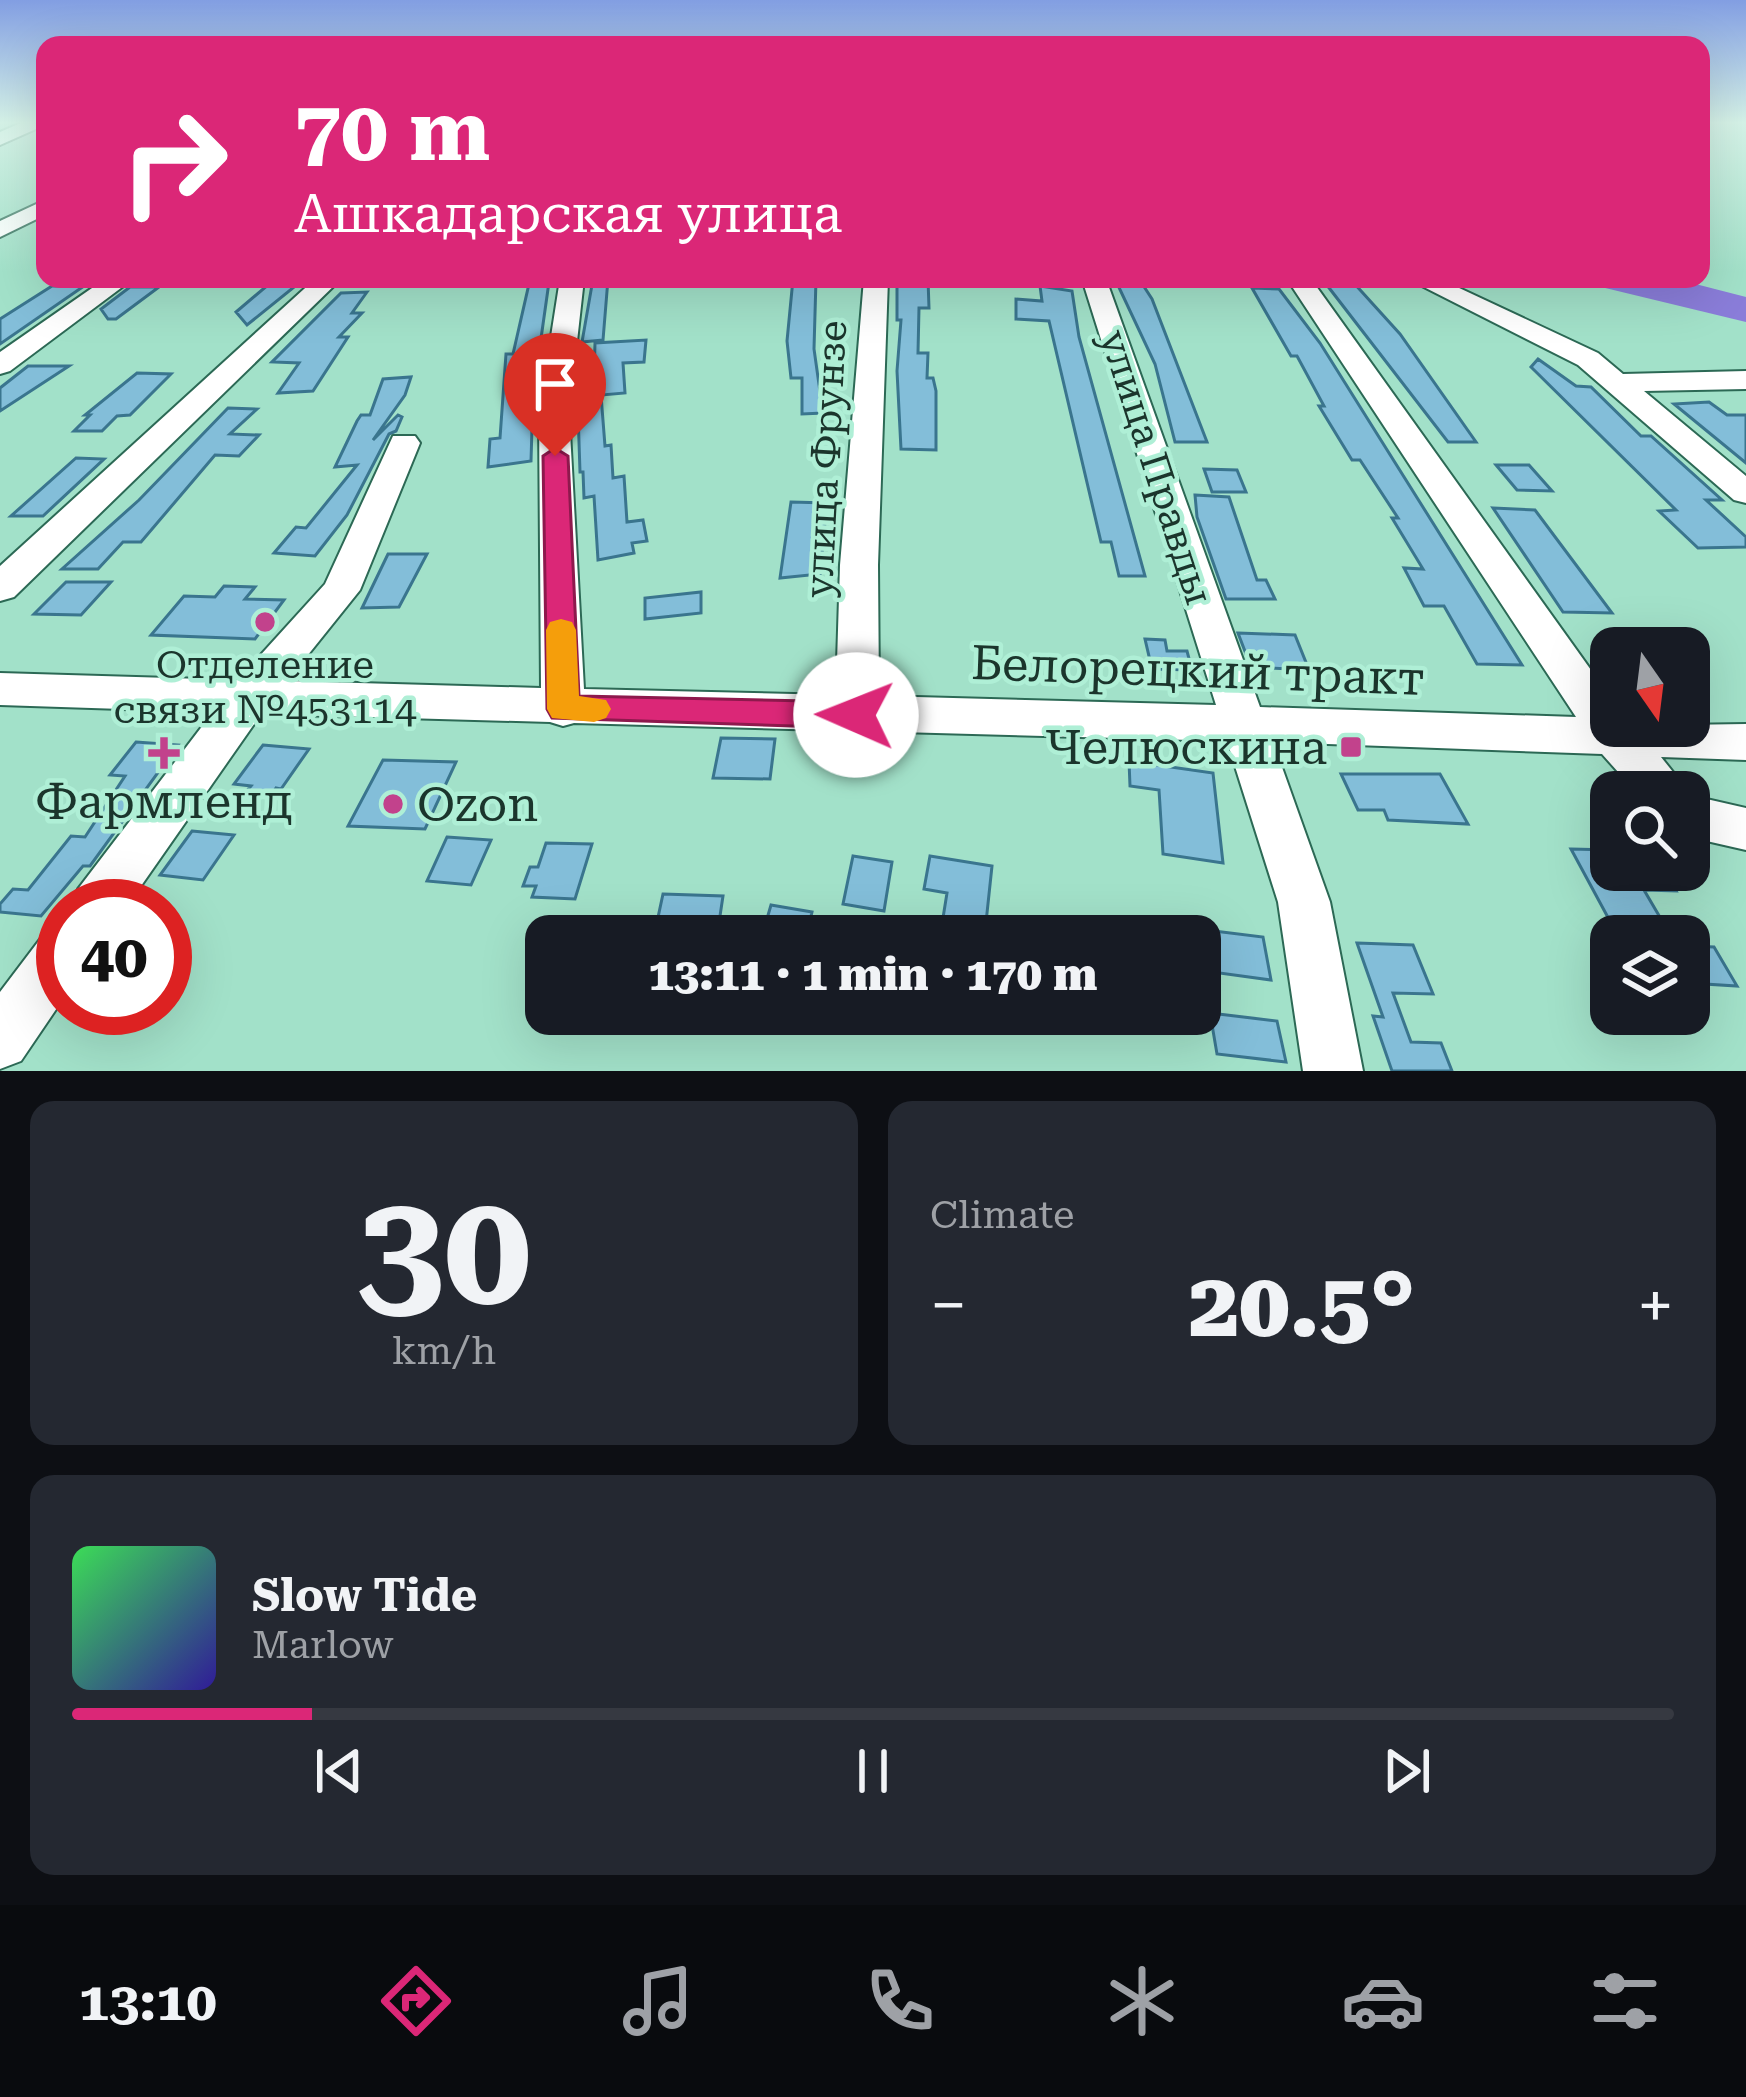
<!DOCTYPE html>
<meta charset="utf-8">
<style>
body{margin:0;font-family:"Roboto Serif",serif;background:#242831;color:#f1f3f6;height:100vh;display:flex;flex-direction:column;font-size:45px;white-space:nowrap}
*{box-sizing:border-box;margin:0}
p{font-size:39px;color:#9ea1a6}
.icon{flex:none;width:66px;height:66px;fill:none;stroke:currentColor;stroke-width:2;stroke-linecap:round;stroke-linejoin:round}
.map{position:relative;height:1071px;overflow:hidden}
.side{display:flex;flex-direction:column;gap:30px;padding:30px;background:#0d0f14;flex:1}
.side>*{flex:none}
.top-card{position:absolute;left:36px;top:36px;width:1674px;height:252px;border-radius:24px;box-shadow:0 12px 48px #0002;background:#db2777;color:#fff;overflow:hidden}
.needle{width:78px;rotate:166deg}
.buttons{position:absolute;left:1590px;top:627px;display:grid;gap:24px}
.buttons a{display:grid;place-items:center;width:120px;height:120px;border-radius:24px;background:#171b24;box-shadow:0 12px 48px #0002;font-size:60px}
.speed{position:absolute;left:36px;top:879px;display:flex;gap:24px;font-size:60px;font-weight:700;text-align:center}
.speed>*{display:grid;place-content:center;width:156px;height:156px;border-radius:50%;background:#171b24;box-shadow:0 12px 48px #0002;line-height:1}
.speed .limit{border:18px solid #d22;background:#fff;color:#111}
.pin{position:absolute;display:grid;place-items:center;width:102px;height:102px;color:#fff;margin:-123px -51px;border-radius:50% 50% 50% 0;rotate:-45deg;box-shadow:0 0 12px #0007}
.pin .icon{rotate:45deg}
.me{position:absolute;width:132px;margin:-66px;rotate:271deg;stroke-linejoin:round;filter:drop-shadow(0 0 9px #0008)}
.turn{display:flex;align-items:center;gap:42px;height:252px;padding:0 60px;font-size:54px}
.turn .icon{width:156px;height:156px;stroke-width:2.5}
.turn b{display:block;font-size:84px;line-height:102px}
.big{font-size:90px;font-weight:800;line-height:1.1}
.side .tile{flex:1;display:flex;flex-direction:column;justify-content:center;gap:18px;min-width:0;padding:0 42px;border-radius:24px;background:#242831}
.side .dial{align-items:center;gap:0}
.dial b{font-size:156px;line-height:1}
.song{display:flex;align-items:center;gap:36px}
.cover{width:144px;height:144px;border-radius:18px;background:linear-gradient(135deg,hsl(130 70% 55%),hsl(250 70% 35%))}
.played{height:12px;border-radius:6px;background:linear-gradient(90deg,#db2777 15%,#363941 15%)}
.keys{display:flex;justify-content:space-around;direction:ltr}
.heat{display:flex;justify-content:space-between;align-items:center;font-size:66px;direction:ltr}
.side .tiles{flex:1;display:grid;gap:30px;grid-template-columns:1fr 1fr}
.tile:last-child{grid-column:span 2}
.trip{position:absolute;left:525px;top:915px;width:696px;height:120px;border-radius:24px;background:#171b24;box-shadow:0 12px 48px #0002;font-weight:800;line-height:120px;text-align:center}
.tabs{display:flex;height:192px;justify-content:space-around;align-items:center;background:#090b0e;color:#9ea1a6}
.tabs .icon{width:84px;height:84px}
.tabs .active{color:#db2777}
.tabs b{font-size:54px;color:#f1f3f6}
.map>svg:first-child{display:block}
.water{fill:#8a7dd9}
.building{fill:#83bed9;stroke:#3a758e;stroke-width:3}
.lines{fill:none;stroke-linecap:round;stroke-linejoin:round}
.minor-casing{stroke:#2c6955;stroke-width:4}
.minor{fill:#fff;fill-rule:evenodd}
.route{fill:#db2777;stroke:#8e194d;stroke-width:3}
.slow{fill:#f59e0b}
.poi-dot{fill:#c2428c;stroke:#afefd6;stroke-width:4.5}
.labels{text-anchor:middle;stroke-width:9;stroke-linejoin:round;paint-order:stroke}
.street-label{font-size:39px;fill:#1b352c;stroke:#afefd6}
.poi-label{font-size:39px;fill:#1b352c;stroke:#afefd6}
.near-street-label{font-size:48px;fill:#1b352c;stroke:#afefd6}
.near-poi-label{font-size:48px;fill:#1b352c;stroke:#afefd6;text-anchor:end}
</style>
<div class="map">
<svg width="1746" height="1071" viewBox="0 0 1746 1071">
<rect width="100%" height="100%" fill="#a2e1c9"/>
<!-- water -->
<path class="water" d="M 1568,279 L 1676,279 L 1746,297 L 1746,322 Z"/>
<!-- building -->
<path class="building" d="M 275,279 L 304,279 L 247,325 L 236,312 Z
M 593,279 L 608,279 L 603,340 L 582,342 Z
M 793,279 L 816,279 L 814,349 L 823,413 L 802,414 L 802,378 L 791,378 L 787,341 Z
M 897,279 L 928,279 L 929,308 L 919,308 L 918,353 L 928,353 L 927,378 L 933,378 L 936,391 L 936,450 L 901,449 L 897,371 L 901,320 L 897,320 Z
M 1115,279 L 1139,279 L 1152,299 L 1207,442 L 1175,442 L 1155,364 Z
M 1323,280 L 1352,281 L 1400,334 L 1476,442 L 1448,442 Z
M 549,282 L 533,395 L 531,461 L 488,467 L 490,439 L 500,438 L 506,354 L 513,354 L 529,284 Z
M 52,286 L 84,286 L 0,344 L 0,319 Z
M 1040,286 L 1072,291 L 1079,337 L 1145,576 L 1119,576 L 1111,542 L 1101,542 L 1049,321 L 1016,319 L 1016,299 L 1042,301 Z
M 130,287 L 159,287 L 116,319 L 108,319 L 101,309 Z
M 1252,288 L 1279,289 L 1320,343 L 1522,665 L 1477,664 L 1444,606 L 1424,606 L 1404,568 L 1423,569 L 1392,518 L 1398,518 L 1360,460 L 1352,460 L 1319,406 L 1324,406 L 1297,356 L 1291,356 Z
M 367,292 L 352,313 L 362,313 L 339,337 L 348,337 L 313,391 L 278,393 L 299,363 L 272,362 L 341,293 Z
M 646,340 L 644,362 L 623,363 L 625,393 L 601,395 L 605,446 L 611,445 L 613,478 L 624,476 L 627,522 L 643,520 L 647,541 L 632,543 L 634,553 L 598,560 L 594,496 L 584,498 L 583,472 L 580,472 L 577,382 L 594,380 L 595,343 Z
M 1538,359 L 1576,386 L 1591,387 L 1641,436 L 1651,436 L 1722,500 L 1706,500 L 1746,537 L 1746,547 L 1698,548 L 1659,511 L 1676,510 L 1531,367 Z
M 28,366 L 69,366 L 0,411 L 0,388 Z
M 137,373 L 171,374 L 130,415 L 117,416 L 102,431 L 74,431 L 90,415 L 85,415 Z
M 411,377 L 405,395 L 373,440 L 398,415 L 402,417 L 396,431 L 389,434 L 347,515 L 315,556 L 274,553 L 296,527 L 306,528 L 357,465 L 335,467 L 357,421 L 361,415 L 370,415 L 383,379 Z
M 1709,402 L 1727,415 L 1746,415 L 1746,463 L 1674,404 Z
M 228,408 L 257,409 L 230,434 L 259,435 L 239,456 L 215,455 L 141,542 L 123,542 L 98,569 L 62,569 L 139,500 Z
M 76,458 L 104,459 L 43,516 L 11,516 Z
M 1496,465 L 1529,465 L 1552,491 L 1517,490 Z
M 1204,469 L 1237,470 L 1246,492 L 1212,492 Z
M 1195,495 L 1229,497 L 1257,580 L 1266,580 L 1275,599 L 1226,599 L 1197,517 Z
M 791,502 L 827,503 L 820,574 L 780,578 Z
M 1493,508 L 1535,510 L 1612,613 L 1563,612 Z
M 388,554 L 427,554 L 399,607 L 362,608 Z
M 66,582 L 111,582 L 81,615 L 34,614 Z
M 224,586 L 255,587 L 245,599 L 284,600 L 255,639 L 151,635 L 184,596 L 215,597 Z
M 701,592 L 701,613 L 645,619 L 645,598 Z
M 1238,633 L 1295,635 L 1309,670 L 1251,667 Z
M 1145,639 L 1165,640 L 1167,651 L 1187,651 L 1192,670 L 1152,669 Z
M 721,738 L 775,739 L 770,779 L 713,778 Z
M 136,742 L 178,745 L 90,866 L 83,866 L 41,916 L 0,912 L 0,904 L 13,889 L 28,890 L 71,836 L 85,837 L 125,776 L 110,775 Z
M 263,745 L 309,749 L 281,789 L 276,788 L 271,796 L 245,793 L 251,786 L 234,784 Z
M 383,760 L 456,762 L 425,829 L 348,826 Z
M 1129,761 L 1213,773 L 1223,863 L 1163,854 L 1159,790 L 1130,786 Z
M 1341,774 L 1440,774 L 1468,824 L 1388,820 L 1384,810 L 1358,810 Z
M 192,831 L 234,835 L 203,880 L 160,875 Z
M 447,837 L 491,840 L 471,885 L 427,881 Z
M 546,843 L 592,844 L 575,899 L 532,897 L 536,886 L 523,886 L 530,867 L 538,867 Z
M 1571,849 L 1611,850 L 1611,870 L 1663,870 L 1676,891 L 1644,890 L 1671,936 L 1618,936 Z
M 853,856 L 892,862 L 884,911 L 843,904 Z
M 930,856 L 992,866 L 985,932 L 942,924 L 947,893 L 924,889 Z
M 663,894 L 723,896 L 717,936 L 654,936 Z
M 771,905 L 812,912 L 806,936 L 762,936 Z
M 1206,930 L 1263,937 L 1271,980 L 1212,972 Z
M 1357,943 L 1413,945 L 1433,994 L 1393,993 L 1411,1042 L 1441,1043 L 1452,1071 L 1392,1071 L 1373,1016 L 1383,1017 Z
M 1689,946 L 1714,947 L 1737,986 L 1689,983 Z
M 1210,1013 L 1277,1021 L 1286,1062 L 1217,1054 Z"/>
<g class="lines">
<!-- minor casing -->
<g class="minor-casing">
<path id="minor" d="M 23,122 L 45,125 L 0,145 L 0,132 Z
M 45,200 L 45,215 L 0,237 L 0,221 Z
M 105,279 L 133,279 L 10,371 L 0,374 L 0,352 Z
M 315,279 L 341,279 L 14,597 L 0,601 L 0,566 Z
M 560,279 L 584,279 L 569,413 L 584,689 L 836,695 L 840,565 L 864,279 L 888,279 L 878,565 L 879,696 L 1216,705 L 1082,279 L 1106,279 L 1260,707 L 1576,717 L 1287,279 L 1311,279 L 1611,698 L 1611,726 L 1746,724 L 1746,760 L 1661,757 L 1689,792 L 1636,792 L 1602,754 L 1273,742 L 1330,902 L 1363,1071 L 1303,1071 L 1278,902 L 1227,741 L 574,723 L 563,726 L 550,722 L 261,714 L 127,906 L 71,906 L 78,889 L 213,712 L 0,705 L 0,673 L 238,680 L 325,584 L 393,436 L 415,436 L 420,443 L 360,590 L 287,681 L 541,688 L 539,413 Z
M 1408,279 L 1440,279 L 1598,353 L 1623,374 L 1746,371 L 1746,389 L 1644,391 L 1746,476 L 1746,503 L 1734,500 L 1578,365 Z
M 1689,795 L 1746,808 L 1746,850 L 1689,837 Z
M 63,927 L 63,999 L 21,1061 L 0,1069 L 0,992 L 44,934 Z"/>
</g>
<!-- minor -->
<use href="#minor" class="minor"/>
</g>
<!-- sky -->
<linearGradient id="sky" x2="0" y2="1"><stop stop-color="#829ee2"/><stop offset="0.45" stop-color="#d5f2e7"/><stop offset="1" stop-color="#d5f2e7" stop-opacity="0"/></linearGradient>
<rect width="1746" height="272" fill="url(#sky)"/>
<!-- route -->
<path class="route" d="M 555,448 L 568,456 L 579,696 L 856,702 L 868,706 L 873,715 L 868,724 L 856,728 L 552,718 L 547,709 L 543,456 Z"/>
<!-- slow -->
<path class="slow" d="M 561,619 L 572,622 L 576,630 L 579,696 L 606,700 L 611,709 L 606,718 L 594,722 L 552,718 L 547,709 L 546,630 L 550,622 Z"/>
<!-- markers -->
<g class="poi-dot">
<circle cx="265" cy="622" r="12"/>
<rect x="1339" y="735" width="24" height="24" rx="6"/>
<path d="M158 735h12v12h12v12h-12v12h-12v-12h-12v-12h12z"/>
<circle cx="393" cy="804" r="12"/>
</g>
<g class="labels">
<!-- street labels -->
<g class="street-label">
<text transform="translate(825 459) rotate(-87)" y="14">улица Фрунзе</text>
<text transform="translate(1157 467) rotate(72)" y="14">улица Правды</text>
</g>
<!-- poi labels -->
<g class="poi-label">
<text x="265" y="678">Отделение<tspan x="265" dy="45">связи №453114</tspan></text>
</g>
<!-- near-street labels -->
<g class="near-street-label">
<text transform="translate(1198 670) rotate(2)" y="17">Белорецкий тракт</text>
</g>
<!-- near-poi labels -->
<g class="near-poi-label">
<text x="1327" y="764">Челюскина</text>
<text x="164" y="818" text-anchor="middle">Фармленд</text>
<text x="417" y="821" text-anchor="start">Ozon</text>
</g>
</g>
</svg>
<div class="buttons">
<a><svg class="needle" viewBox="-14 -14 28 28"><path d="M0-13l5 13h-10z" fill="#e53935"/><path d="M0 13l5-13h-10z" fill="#9ea1a6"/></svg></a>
<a><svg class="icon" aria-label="search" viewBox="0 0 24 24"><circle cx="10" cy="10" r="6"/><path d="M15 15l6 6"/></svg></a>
<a><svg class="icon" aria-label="layers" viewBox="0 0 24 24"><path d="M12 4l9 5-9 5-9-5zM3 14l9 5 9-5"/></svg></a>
</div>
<div class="speed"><div class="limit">40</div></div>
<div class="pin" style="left:555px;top:456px;background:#d93025"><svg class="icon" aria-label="arrive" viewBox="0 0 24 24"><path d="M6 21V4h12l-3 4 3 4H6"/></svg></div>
<svg class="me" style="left:856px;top:715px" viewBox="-20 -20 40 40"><circle r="19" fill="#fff"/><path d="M0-13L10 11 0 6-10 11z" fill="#db2777"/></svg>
<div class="trip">13:11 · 1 min · 170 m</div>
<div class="top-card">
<div class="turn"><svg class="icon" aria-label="right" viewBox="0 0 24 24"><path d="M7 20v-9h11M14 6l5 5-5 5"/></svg><div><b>70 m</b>Ашкадарская улица</div></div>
</div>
</div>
<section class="side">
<div class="tiles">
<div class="tile dial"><b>30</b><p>km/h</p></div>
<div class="tile"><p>Climate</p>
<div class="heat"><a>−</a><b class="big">20.5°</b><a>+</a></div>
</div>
<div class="tile">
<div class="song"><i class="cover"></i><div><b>Slow Tide</b><p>Marlow</p></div></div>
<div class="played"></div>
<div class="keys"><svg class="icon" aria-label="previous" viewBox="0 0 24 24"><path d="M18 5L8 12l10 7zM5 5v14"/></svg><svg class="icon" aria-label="pause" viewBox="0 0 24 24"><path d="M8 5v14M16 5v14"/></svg><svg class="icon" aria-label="next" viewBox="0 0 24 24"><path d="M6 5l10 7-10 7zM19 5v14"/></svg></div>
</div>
</div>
</section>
<nav class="tabs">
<b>13:10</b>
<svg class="icon active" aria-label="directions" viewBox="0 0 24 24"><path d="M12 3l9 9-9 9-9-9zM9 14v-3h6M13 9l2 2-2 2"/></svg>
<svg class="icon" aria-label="music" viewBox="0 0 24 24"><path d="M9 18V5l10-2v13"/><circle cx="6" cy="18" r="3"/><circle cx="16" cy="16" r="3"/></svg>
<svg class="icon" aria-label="phone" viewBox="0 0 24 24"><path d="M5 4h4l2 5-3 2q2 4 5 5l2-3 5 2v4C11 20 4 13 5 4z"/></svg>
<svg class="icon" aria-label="climate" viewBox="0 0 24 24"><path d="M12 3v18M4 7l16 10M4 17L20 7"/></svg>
<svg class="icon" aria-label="car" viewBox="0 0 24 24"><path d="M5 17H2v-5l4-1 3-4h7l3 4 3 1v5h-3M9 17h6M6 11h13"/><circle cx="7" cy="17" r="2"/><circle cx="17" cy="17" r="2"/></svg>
<svg class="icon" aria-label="filters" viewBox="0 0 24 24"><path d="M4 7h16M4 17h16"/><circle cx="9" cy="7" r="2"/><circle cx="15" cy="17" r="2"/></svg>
</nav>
